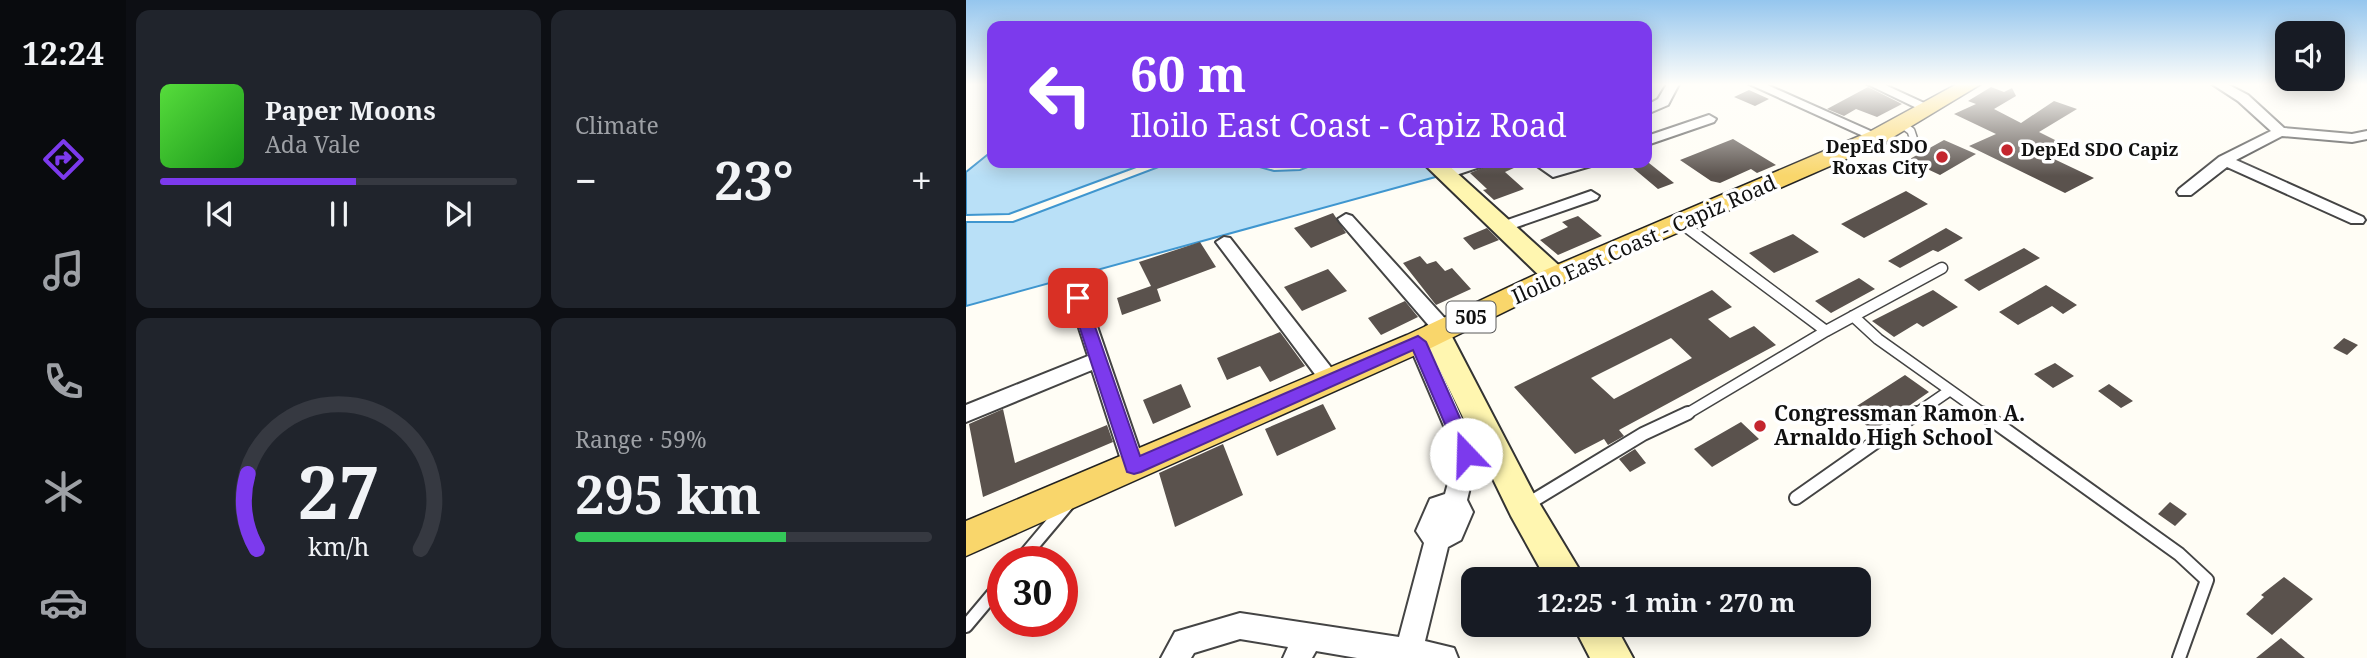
<!DOCTYPE html>
<meta charset="utf-8">
<style>
body{margin:0;font-family:"Noto Serif",serif;background:#20242c;color:#f1f3f6;height:100vh;display:flex;flex-direction:column;font-size:26px;white-space:nowrap}
*{box-sizing:border-box;margin:0}
p{font-size:23px;color:#9ea1a6}
.icon{flex:none;width:38px;height:38px;fill:none;stroke:currentColor;stroke-width:2;stroke-linecap:round;stroke-linejoin:round}
.map{position:relative;flex:1;overflow:hidden}
.drawer{display:flex;flex-direction:column;gap:10px;padding:10px;background:#0d0f14;width:840px}
.drawer>*{flex:none}
.banner{position:absolute;left:21px;top:21px;width:665px;height:147px;border-radius:14px;box-shadow:0 4px 18px #0003;background:#7c3aed;color:#fff;overflow:hidden}
.fabs{position:absolute;left:1309px;top:21px;display:grid;gap:14px}
.fabs a{display:grid;place-items:center;width:70px;height:70px;border-radius:14px;background:#171b24;box-shadow:0 4px 18px #0003;font-size:35px}
.speed{position:absolute;left:21px;top:546px;display:flex;gap:14px;font-size:35px;font-weight:700;text-align:center}
.speed>*{display:grid;place-content:center;width:91px;height:91px;border-radius:50%;background:#171b24;box-shadow:0 4px 18px #0003;line-height:1}
.speed .limit{border:10px solid #d22;background:#fff;color:#111}
.pin{position:absolute;display:grid;place-items:center;width:60px;height:60px;color:#fff;margin:-30px;border-radius:14px;box-shadow:0 4px 10px #0006}
.me{position:absolute;width:77px;margin:-38px;rotate:339deg;stroke-linejoin:round;filter:drop-shadow(0 0 5px #0008)}
.turn{display:flex;align-items:center;gap:24px;height:147px;padding:0 28px;font-size:32px}
.turn .icon{width:91px;height:91px;stroke-width:2.5}
.turn b{display:block;font-size:49px;line-height:60px}
.big{font-size:52px;font-weight:700;line-height:1.1}
.drawer .card{flex:1;display:flex;flex-direction:column;justify-content:center;gap:10px;min-width:0;padding:0 24px;border-radius:14px;background:#20242c}
.drawer .dial{align-items:center;gap:0}
.dial svg{height:182px;overflow:visible;fill:none;stroke:#363941;stroke-width:7;stroke-linecap:round;text-anchor:middle}
.dial text{fill:#f1f3f6;stroke:none}
.song{display:flex;align-items:center;gap:21px}
.cover{width:84px;height:84px;border-radius:10px;background:linear-gradient(135deg,hsl(110 70% 55%),hsl(120 70% 35%))}
.played{height:7px;border-radius:4px;background:linear-gradient(90deg,#7c3aed 55%,#363941 55%)}
.keys{display:flex;justify-content:space-around;direction:ltr}
.heat{display:flex;justify-content:space-between;align-items:center;font-size:38px;direction:ltr}
.charge{height:10px;border-radius:5px;background:linear-gradient(90deg,#34c759 59%,#363941 0)}
.drawer .tiles{flex:1;display:grid;gap:10px;grid-template-columns:repeat(2,1fr)}
.trip{position:absolute;left:495px;top:567px;width:410px;height:70px;border-radius:14px;background:#171b24;box-shadow:0 4px 18px #0003;font-weight:700;line-height:70px;text-align:center}
main{display:flex;flex:1;min-height:0}
.tabs{display:flex;flex-direction:column;width:126px;justify-content:space-around;align-items:center;background:#090b0e;color:#9ea1a6}
.tabs .icon{width:49px;height:49px}
.tabs .active{color:#7c3aed}
.tabs b{font-size:32px;color:#f1f3f6}
.map>svg:first-child{display:block}
.water{fill:#b9e0f7;stroke:#3f96cf;stroke-width:2}
.building{fill:#5a524d;fill-rule:evenodd}
.lines{fill:none;stroke-linecap:round;stroke-linejoin:round}
.lane-far2-casing{stroke:#444;stroke-width:10}
.lane-far1-casing{stroke:#444;stroke-width:13}
.lane-casing{stroke:#444;stroke-width:16}
.street-casing{stroke:#444;stroke-width:4}
.secondary-casing{stroke:#333;stroke-width:4}
.primary-casing{stroke:#222;stroke-width:3}
.lane-far2{stroke:#fff;stroke-width:7}
.lane-far1{stroke:#fff;stroke-width:10}
.lane{stroke:#fff;stroke-width:12}
.street{fill:#fff;fill-rule:evenodd}
.secondary{fill:#fff6b0;fill-rule:evenodd}
.primary{fill:#f9d66b;fill-rule:evenodd}
.route{fill:#7c3aed;stroke:#51269a;stroke-width:2}
.poi-dot{fill:#c4262e;stroke:#fff;stroke-width:2.5}
.labels{text-anchor:middle;stroke-width:7;stroke-linejoin:round;paint-order:stroke}
.far-poi-label{font-size:18px;font-weight:bold;fill:#111;stroke:#fff;text-anchor:end}
.shield{fill:#fff;stroke:#585858;stroke-width:2}
.shield-label{font-size:19px;font-weight:bold;fill:#111}
.street-label{font-size:21px;fill:#111;stroke:#fff}
.poi-label{font-size:21px;font-weight:bold;fill:#111;stroke:#fff;text-anchor:start}
</style>
<main>
<nav class="tabs">
<b>12:24</b>
<svg class="icon active" aria-label="directions" viewBox="0 0 24 24"><path d="M12 3l9 9-9 9-9-9zM9 14v-3h6M13 9l2 2-2 2"/></svg>
<svg class="icon" aria-label="music" viewBox="0 0 24 24"><path d="M9 18V5l10-2v13"/><circle cx="6" cy="18" r="3"/><circle cx="16" cy="16" r="3"/></svg>
<svg class="icon" aria-label="phone" viewBox="0 0 24 24"><path d="M5 4h4l2 5-3 2q2 4 5 5l2-3 5 2v4C11 20 4 13 5 4z"/></svg>
<svg class="icon" aria-label="climate" viewBox="0 0 24 24"><path d="M12 3v18M4 7l16 10M4 17L20 7"/></svg>
<svg class="icon" aria-label="car" viewBox="0 0 24 24"><path d="M5 17H2v-5l4-1 3-4h7l3 4 3 1v5h-3M9 17h6M6 11h13"/><circle cx="7" cy="17" r="2"/><circle cx="17" cy="17" r="2"/></svg>
</nav>
<section class="drawer">
<div class="tiles">
<div class="card">
<div class="song"><i class="cover"></i><div><b>Paper Moons</b><p>Ada Vale</p></div></div>
<div class="played"></div>
<div class="keys"><svg class="icon" aria-label="previous" viewBox="0 0 24 24"><path d="M18 5L8 12l10 7zM5 5v14"/></svg><svg class="icon" aria-label="pause" viewBox="0 0 24 24"><path d="M8 5v14M16 5v14"/></svg><svg class="icon" aria-label="next" viewBox="0 0 24 24"><path d="M6 5l10 7-10 7zM19 5v14"/></svg></div>
</div>
<div class="card"><p>Climate</p>
<div class="heat"><a>−</a><b class="big">23°</b><a>+</a></div>
</div>
<div class="card dial"><svg viewBox="0 0 100 80">
<path d="M14 69A42 42 0 1 1 86 69"/>
<path d="M14 69A42 42 0 0 1 10 36" stroke="#7c3aed"/>
<text x="50" y="56" font-size="32" font-weight="700">27</text>
<text x="50" y="72" font-size="11">km/h</text>
</svg></div>
<div class="card"><p>Range · 59%</p><b class="big">295 km</b><div class="charge"></div></div>
</div>
</section>
<div class="map">
<svg width="1401" height="658" viewBox="0 0 1401 658">
<rect width="100%" height="100%" fill="#fffdf5"/>
<!-- water -->
<path class="water" d="M 26,151 L 26,163 L 181,163 L 43,214 L 0,215 L 0,172 Z
M 203,163 L 279,163 L 308,171 L 334,170 L 352,163 L 456,163 L 473,176 L 0,306 L 0,222 L 47,222 Z"/>
<!-- building -->
<path class="building" d="M 902,87 L 936,104 L 911,117 L 890,109 L 878,116 L 861,109 Z
M 1025,87 L 1038,92 L 1046,88 L 1050,96 L 1028,109 L 1055,123 L 1088,101 L 1111,109 L 1073,132 L 1109,150 L 1088,159 L 1128,178 L 1099,193 L 1003,146 L 1030,134 L 988,114 L 1010,104 L 1002,101 Z
M 783,90 L 803,99 L 789,106 L 768,97 Z
M 767,139 L 810,165 L 791,173 L 785,169 L 754,183 L 745,181 L 714,160 Z
M 978,140 L 1010,154 L 974,175 L 942,160 Z
M 528,163 L 559,163 L 539,172 L 558,189 L 528,200 L 517,190 L 521,189 L 504,173 Z
M 661,163 L 683,163 L 708,183 L 692,189 Z
M 940,191 L 962,204 L 898,238 L 875,224 Z
M 367,213 L 380,233 L 345,248 L 328,228 Z
M 612,216 L 636,236 L 592,255 L 574,240 L 602,227 L 596,222 Z
M 521,228 L 533,240 L 508,250 L 497,238 Z
M 980,228 L 997,238 L 972,252 L 967,250 L 934,268 L 922,261 Z
M 827,234 L 853,252 L 808,273 L 783,253 Z
M 234,242 L 250,267 L 191,289 L 195,301 L 156,315 L 151,298 L 185,286 L 173,262 Z
M 1058,248 L 1074,258 L 1013,291 L 998,280 Z
M 454,256 L 461,264 L 470,261 L 479,271 L 486,268 L 505,289 L 470,305 L 437,263 Z
M 362,269 L 381,291 L 336,311 L 318,287 Z
M 893,278 L 909,289 L 865,313 L 849,301 Z
M 1080,285 L 1111,305 L 1097,314 L 1086,306 L 1052,325 L 1033,312 Z
M 746,290 L 766,307 L 742,319 L 764,338 L 788,326 L 810,345 L 653,430 L 658,436 L 642,445 L 638,439 L 609,454 L 548,387 ZM 705,338 L 726,358 L 648,399 L 625,378 Z
M 967,290 L 992,307 L 957,327 L 951,323 L 928,337 L 906,321 Z
M 439,301 L 452,317 L 415,335 L 402,318 Z
M 314,332 L 339,366 L 304,382 L 294,366 L 261,380 L 251,358 Z
M 1378,338 L 1392,345 L 1381,355 L 1367,348 Z
M 1089,363 L 1108,376 L 1087,388 L 1068,374 Z
M 939,375 L 963,392 L 907,431 L 883,411 Z
M 215,384 L 225,407 L 187,424 L 177,400 Z
M 1143,384 L 1167,401 L 1155,408 L 1132,391 Z
M 357,404 L 370,429 L 311,456 L 299,429 Z
M 37,409 L 49,463 L 141,425 L 147,442 L 17,497 L 3,424 Z
M 775,422 L 793,439 L 746,467 L 728,449 Z
M 257,444 L 277,495 L 209,527 L 193,473 Z
M 669,449 L 680,463 L 664,472 L 653,459 Z
M 1204,502 L 1221,514 L 1209,526 L 1192,514 Z
M 1318,577 L 1347,599 L 1306,635 L 1280,614 L 1298,597 L 1295,595 Z
M 1315,638 L 1339,658 L 1290,658 Z"/>
<g class="lines">
<!-- lane-far2 casing -->
<g class="lane-far2-casing">
<path id="lane-far2" d="M 898,143 C 917,150 931,150 948,140 L 945,131 L 937,125
M 715,223 L 722,228"/>
</g>
<!-- lane-far1 casing -->
<g class="lane-far1-casing">
<path id="lane-far1" d="M 719,226 L 860,331
M 887,316 L 912,339 L 1019,415
M 719,415 L 860,331 L 976,268
M 948,415 L 983,391"/>
</g>
<!-- lane casing -->
<g class="lane-casing">
<path id="lane" d="M 1016,413 L 1213,554 L 1241,580 L 1213,658
M 830,498 L 951,413
M 560,505 L 677,434 L 722,413
M 53,562 L 101,505
M 0,626 L 37,582"/>
</g>
<!-- street casing -->
<g class="street-casing">
<path id="street" d="M 701,84 L 713,84 L 702,105 L 681,114 L 681,105 L 692,99 Z
M 783,84 L 799,84 L 918,137 L 911,141 L 906,140 Z
M 901,84 L 917,84 L 969,108 L 967,111 L 957,111 Z
M 1246,84 L 1261,84 L 1282,95 L 1318,128 L 1386,134 L 1401,131 L 1401,139 L 1386,142 L 1316,136 L 1270,160 L 1397,217 L 1399,220 L 1397,223 L 1385,223 L 1261,167 L 1225,195 L 1213,195 L 1211,192 L 1213,189 L 1253,157 L 1305,131 L 1272,101 Z
M 743,115 L 750,119 L 748,122 L 681,145 L 681,136 Z
M 498,163 L 519,163 L 517,166 L 481,178 L 473,173 Z
M 567,163 L 583,163 L 589,167 L 604,163 L 627,163 L 625,166 L 587,177 Z
M 625,191 L 633,196 L 631,199 L 545,229 L 539,231 L 531,226 L 533,223 Z
M 380,214 L 386,216 L 485,325 L 488,330 L 485,335 L 471,335 L 374,222 L 372,219 Z
M 258,237 L 264,238 L 371,375 L 374,380 L 371,385 L 364,388 L 357,385 L 250,242 Z
M 112,291 L 121,297 L 179,466 L 176,473 L 168,475 L 160,473 L 157,466 L 126,370 L 0,422 L 0,405 L 122,356 L 103,297 Z
M 452,335 L 459,337 L 462,342 L 512,454 L 501,500 L 507,512 L 495,540 L 482,547 L 459,641 L 488,648 L 492,658 L 391,658 L 350,651 L 346,658 L 317,658 L 322,647 L 274,639 L 228,653 L 225,658 L 195,658 L 209,632 L 274,613 L 433,637 L 458,543 L 450,531 L 464,499 L 479,494 L 490,454 L 442,342 L 445,337 Z"/>
</g>
<!-- secondary casing -->
<g class="secondary-casing">
<path id="secondary" d="M 457,163 L 480,163 L 598,270 L 602,276 L 598,282 L 589,284 L 580,282 Z
M 470,323 L 480,326 L 484,333 L 569,496 L 619,579 L 580,579 L 545,516 L 456,333 L 460,326 Z
M 607,625 L 649,625 L 667,658 L 624,658 Z"/>
</g>
<!-- primary casing -->
<g class="primary-casing">
<path id="primary" d="M 991,84 L 1015,84 L 919,142 L 599,282 L 463,349 L 0,556 L 0,521 L 441,335 L 579,270 L 903,132 Z"/>
</g>
<!-- lane-far2 -->
<use href="#lane-far2" class="lane-far2"/>
<!-- lane-far1 -->
<use href="#lane-far1" class="lane-far1"/>
<!-- lane -->
<use href="#lane" class="lane"/>
<!-- street -->
<use href="#street" class="street"/>
<!-- secondary -->
<use href="#secondary" class="secondary"/>
<!-- primary -->
<use href="#primary" class="primary"/>
</g>
<!-- sky -->
<linearGradient id="sky" x2="0" y2="1"><stop stop-color="#95c6ee"/><stop offset="0.48" stop-color="#fffefa"/><stop offset="1" stop-color="#fffefa" stop-opacity="0"/></linearGradient>
<rect width="1401" height="176" fill="url(#sky)"/>
<!-- route -->
<path class="route" d="M 112,293 L 119,298 L 174,456 L 452,336 L 460,342 L 510,454 L 507,459 L 500,462 L 494,459 L 447,350 L 175,472 L 168,474 L 161,472 L 104,298 Z"/>
<!-- markers -->
<g class="poi-dot">
<circle cx="1041" cy="150" r="7"/>
<circle cx="976" cy="157" r="7"/>
<circle cx="794" cy="426" r="7"/>
</g>
<g class="labels">
<!-- far-poi labels -->
<g class="far-poi-label">
<text x="962" y="153">DepEd SDO<tspan x="962" dy="21">Roxas City</tspan></text>
<text x="1055" y="156" text-anchor="start">DepEd SDO Capiz</text>
</g>
<!-- shield labels -->
<rect class="shield" x="480.5" y="301.5" width="49" height="31" rx="5"/>
<g class="shield-label">
<text x="505" y="324">505</text>
</g>
<!-- street labels -->
<g class="street-label">
<text transform="translate(678 240) rotate(-24)" y="7">Iloilo East Coast - Capiz Road</text>
</g>
<!-- poi labels -->
<g class="poi-label">
<text x="808" y="421">Congressman Ramon A.<tspan x="808" dy="24">Arnaldo High School</tspan></text>
</g>
</g>
</svg>
<div class="fabs">
<a><svg class="icon" aria-label="sound" viewBox="0 0 24 24"><path d="M4 9h4l5-4v14l-5-4H4zM17 9q2 3 0 6"/></svg></a>
</div>
<div class="speed"><div class="limit">30</div></div>
<div class="pin" style="left:112px;top:298px;background:#d93025"><svg class="icon" aria-label="arrive" viewBox="0 0 24 24"><path d="M6 21V4h12l-3 4 3 4H6"/></svg></div>
<svg class="me" style="left:500px;top:454px" viewBox="-20 -20 40 40"><circle r="19" fill="#fff"/><path d="M0-13L10 11 0 6-10 11z" fill="#7c3aed"/></svg>
<div class="trip">12:25 · 1 min · 270 m</div>
<div class="banner">
<div class="turn"><svg class="icon" aria-label="left" viewBox="0 0 24 24"><path d="M17 20v-9H6M10 6l-5 5 5 5"/></svg><div><b>60 m</b>Iloilo East Coast - Capiz Road</div></div>
</div>
</div>
</main>
